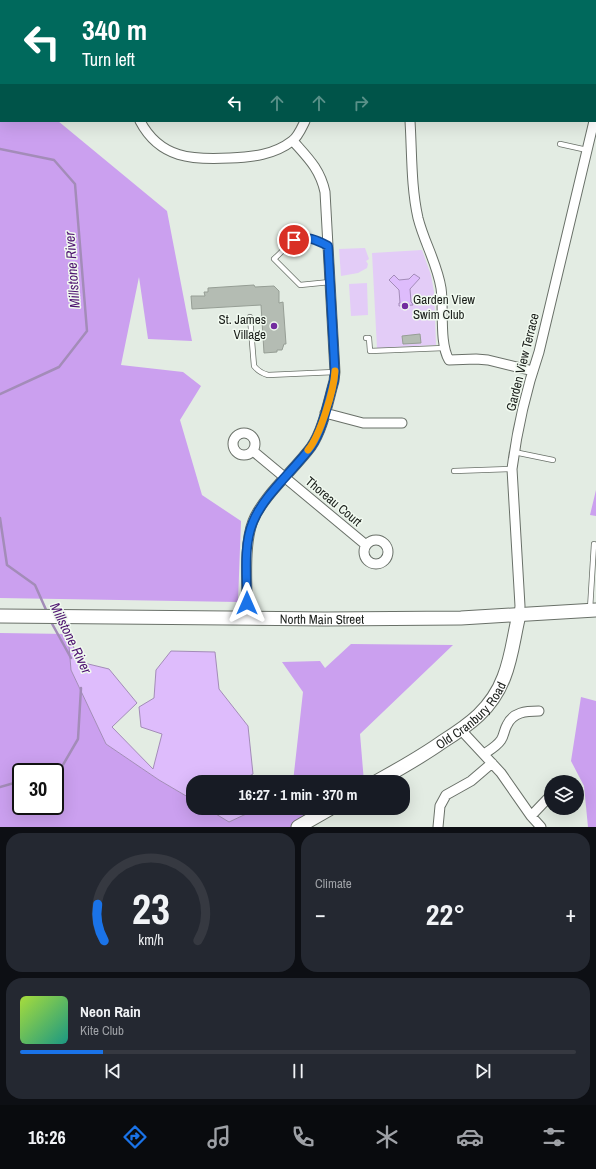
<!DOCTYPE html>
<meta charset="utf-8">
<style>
body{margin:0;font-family:"Archivo Narrow",sans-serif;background:#242831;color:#f1f3f6;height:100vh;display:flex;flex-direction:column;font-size:15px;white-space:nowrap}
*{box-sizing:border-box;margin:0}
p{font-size:13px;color:#9ea1a6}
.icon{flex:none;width:22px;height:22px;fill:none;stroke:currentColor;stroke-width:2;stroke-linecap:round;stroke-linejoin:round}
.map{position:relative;height:827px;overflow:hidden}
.sheet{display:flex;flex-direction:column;gap:6px;padding:6px;background:#0d0f14;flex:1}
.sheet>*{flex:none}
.guide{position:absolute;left:0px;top:0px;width:596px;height:122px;box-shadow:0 4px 16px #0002;background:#00695c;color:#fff;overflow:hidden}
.fabs{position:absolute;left:544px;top:775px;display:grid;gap:8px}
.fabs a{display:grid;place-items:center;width:40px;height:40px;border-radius:50%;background:#171b24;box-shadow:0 4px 16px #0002;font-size:20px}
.speed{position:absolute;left:12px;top:763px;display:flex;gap:8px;font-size:20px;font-weight:700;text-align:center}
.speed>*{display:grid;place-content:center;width:52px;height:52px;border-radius:50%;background:#171b24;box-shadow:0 4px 16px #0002;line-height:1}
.speed .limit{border:2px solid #111;border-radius:6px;background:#fff;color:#111}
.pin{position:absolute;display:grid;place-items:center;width:34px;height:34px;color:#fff;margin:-17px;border:2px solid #fff;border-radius:50%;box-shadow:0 1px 4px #0007}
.me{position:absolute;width:44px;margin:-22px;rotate:0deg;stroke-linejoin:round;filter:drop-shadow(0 0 3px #0008)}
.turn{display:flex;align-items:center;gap:14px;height:84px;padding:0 16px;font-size:18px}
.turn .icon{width:52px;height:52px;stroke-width:2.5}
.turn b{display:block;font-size:28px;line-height:34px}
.lanes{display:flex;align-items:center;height:38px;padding:0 16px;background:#0003;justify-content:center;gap:20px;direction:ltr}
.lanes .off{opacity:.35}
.big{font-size:30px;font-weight:700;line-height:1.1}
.sheet .widget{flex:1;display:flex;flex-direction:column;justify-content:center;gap:6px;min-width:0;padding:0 14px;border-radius:16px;background:#242831}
.sheet .dial{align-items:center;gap:0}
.dial svg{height:104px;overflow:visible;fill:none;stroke:#363941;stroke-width:7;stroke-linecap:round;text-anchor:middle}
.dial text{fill:#f1f3f6;stroke:none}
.song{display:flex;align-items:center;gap:12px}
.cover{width:48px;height:48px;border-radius:6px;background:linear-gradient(135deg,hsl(80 70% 55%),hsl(170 70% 35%))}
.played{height:4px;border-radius:2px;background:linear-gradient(90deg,#1a73e8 15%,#363941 15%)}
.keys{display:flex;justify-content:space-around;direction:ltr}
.heat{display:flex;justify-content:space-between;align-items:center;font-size:22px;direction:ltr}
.sheet .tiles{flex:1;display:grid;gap:6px;grid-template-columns:1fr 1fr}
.widget:last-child{grid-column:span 2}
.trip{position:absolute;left:186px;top:775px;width:224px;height:40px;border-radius:16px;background:#171b24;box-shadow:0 4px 16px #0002;font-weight:700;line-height:40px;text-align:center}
.tabs{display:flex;height:64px;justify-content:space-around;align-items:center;background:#090b0e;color:#9ea1a6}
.tabs .icon{width:28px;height:28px}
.tabs .current{color:#1a73e8}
.tabs b{font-size:18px;color:#f1f3f6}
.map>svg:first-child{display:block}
.green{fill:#e3ccf7}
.forest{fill:#cba0ef;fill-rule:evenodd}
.water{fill:#debcfc;stroke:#a38cb8}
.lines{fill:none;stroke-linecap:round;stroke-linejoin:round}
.stream{stroke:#a38cb8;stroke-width:2.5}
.building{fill:#b4bcb3;stroke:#969e95}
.lane-casing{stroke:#697068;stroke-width:6}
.street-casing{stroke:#697068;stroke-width:11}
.secondary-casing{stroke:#697068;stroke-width:15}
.lane{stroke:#fff;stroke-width:4.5}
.street{stroke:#fff;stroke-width:9}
.secondary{stroke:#fff;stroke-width:13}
.route-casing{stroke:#114b97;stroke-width:10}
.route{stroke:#1a73e8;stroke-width:7}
.slow{stroke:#f59e0b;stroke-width:7}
.poi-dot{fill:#732c9f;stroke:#f1faf0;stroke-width:1.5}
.labels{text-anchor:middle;stroke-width:3;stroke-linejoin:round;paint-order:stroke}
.poi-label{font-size:13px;fill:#191d19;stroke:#f1faf0;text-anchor:start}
.street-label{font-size:13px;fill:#191d19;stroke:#f1faf0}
.water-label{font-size:14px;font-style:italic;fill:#4d126f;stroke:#f1faf0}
</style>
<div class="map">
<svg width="596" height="827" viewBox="0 0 596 827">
<rect width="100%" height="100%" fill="#e3ece3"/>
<!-- green -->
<path class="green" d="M 365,248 L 369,259 L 366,261 L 368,264 L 367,268 L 358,273 L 341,276 L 339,249 Z
M 422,250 L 431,275 L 434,292 L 436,345 L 377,348 L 372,253 Z
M 367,283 L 368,315 L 351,316 L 349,284 Z"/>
<!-- forest -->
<path class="forest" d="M 0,0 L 113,0 L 1,1 L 1,121 L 58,121 L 167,211 L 192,341 L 148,339 L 139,277 L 121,365 L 183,372 L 201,386 L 180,420 L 202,495 L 241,521 L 238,602 L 0,598 Z
M 596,490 L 596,516 L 590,515 Z
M 0,633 L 68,634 L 71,670 L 106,744 L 159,780 L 193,800 L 193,808 L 206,808 L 229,822 L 259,808 L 326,808 L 290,827 L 0,827 ZM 21,772 L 55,772 L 55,806 L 21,806 Z
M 351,644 L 453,645 L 360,734 L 364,782 L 293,782 L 303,692 L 282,662 L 320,661 L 325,668 Z
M 581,697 L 596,701 L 596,827 L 588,827 L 584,786 L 571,761 Z"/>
<!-- water -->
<path class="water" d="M 414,274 L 420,278 L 410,289 L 411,302 L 412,303 L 413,305 L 399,306 L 399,303 L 400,303 L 399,290 L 389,280 L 394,275 L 399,280 L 409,279 Z
M 68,634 L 80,662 L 109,669 L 137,703 L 112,727 L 153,769 L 162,734 L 141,727 L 139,707 L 154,698 L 156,670 L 171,651 L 215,652 L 219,689 L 248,726 L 253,774 L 242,780 L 247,782 L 193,782 L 193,800 L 159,780 L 106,744 L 71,670 Z
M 206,808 L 259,808 L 229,822 Z"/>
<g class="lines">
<!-- stream -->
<path class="stream" d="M 13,1 L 14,0
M 0,12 L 1,11
M 0,149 L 54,160 L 75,184 L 87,331 L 59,367 L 0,394
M 0,518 L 7,565 L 35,585 L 47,612
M 50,620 L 71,658
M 52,772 L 60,770 L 78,739 L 81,688
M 0,787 L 21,781"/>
</g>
<!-- building -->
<path class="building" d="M 254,285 L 255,287 L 274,286 L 279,291 L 279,303 L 283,302 L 286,344 L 284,344 L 282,350 L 277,350 L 277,352 L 264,353 L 261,305 L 192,309 L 191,296 L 205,296 L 204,292 L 208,292 L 208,288 Z
M 420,334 L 421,343 L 403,344 L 402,336 Z"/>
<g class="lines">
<!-- lane casing -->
<g class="lane-casing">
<path id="lane" d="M 595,47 L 596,46
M 560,144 L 587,150
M 328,246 C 298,231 296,238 274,259 L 300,285 L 330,282
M 250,317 L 254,366 C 258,371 261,373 268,375 L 335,372
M 366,338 L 369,338 L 370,351 L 444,348
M 514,452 L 553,460
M 454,471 L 512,469
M 590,609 L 594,544"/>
</g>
<!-- street casing -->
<g class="street-casing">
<path id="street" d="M 310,0 L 310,1
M 403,0 L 403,1
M 548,0 L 550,1
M 174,1 L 174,0
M 595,64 L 596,68
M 140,121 C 160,159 193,160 230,158 C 252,157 274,155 292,141 C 298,137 302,127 305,121
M 410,121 C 412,153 411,187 418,218 C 424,242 437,263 441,288 C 444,308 439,343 449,360 L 476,359 L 488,360 L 533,371
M 325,413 L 363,423 L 402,423
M233 444a11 11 0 1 1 22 0a11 11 0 1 1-22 0Z
M 253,451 L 366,545
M364 552a12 12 0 1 1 24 0a12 12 0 1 1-24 0Z
M 519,615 L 520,606 L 512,469 C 517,430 526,390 539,352 L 594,121
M 247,618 C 248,591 243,546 253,521 C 263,496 294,470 311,447 C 323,430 328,402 334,381 L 335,372 L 325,192 C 320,169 308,158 293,141
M 461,730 L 501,773 L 531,816 L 541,827
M 484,754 C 490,750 497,746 501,740 C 504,736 504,730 507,725 C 513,712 526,711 539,711
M 531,816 L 551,795
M 438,827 L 440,806 L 446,795 L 471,781 L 492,763"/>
</g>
<!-- secondary casing -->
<g class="secondary-casing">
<g id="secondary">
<path id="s1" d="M 0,616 L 325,619 L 461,618 L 596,610"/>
<path id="s2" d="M 376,782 C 399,769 421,757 442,742 C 469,725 492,709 504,677 C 512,657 514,635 519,615"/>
<path d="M 298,827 L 331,808"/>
</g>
</g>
<!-- lane -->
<use href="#lane" class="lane"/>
<!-- street -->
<use href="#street" class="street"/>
<!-- secondary -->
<use href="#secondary" class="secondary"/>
</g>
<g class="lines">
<!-- route casing -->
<g class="route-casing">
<path id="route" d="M 247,603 C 247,578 243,545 253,522 C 263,496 294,470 311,447 C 323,430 328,401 334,381 L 335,372 L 328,246 C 317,240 306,235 294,240"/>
</g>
<!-- route -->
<use href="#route" class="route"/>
<!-- slow -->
<path class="slow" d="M 308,450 C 320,436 334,390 335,371"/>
</g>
<!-- markers -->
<g class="poi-dot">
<circle cx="405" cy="306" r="4"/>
<circle cx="274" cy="326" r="4"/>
</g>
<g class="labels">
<!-- poi labels -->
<g class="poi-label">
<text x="413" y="304">Garden View<tspan x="413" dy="15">Swim Club</tspan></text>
<text x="266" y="324" text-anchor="end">St. James<tspan x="266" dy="15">Village</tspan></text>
</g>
<!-- street labels -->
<g class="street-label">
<text transform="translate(522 362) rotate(-76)" y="5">Garden View Terrace</text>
<text transform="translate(334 501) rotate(40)" y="5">Thoreau Court</text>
<text dy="5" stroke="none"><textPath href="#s1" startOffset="322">North Main Street</textPath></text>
<text dy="5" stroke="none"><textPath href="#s2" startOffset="117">Old Cranbury Road</textPath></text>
</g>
<!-- water labels -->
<g class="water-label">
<text transform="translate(72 270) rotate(-94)" y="5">Millstone River</text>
<text transform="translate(71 638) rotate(64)" y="5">Millstone River</text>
</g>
</g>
</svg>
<div class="fabs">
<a><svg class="icon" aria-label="layers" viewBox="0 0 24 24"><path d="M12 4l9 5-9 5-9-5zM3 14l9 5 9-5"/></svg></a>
</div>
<div class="speed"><div class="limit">30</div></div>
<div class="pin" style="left:294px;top:240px;background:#d93025"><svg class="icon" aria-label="arrive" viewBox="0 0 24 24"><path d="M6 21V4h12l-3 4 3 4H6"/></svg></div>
<svg class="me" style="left:247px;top:603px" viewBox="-20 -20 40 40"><path d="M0-17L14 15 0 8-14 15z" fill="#1a73e8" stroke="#fff" stroke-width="4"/></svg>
<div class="trip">16:27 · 1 min · 370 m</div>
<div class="guide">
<div class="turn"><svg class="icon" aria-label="left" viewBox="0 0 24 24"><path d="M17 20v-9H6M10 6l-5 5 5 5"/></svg><div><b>340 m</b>Turn left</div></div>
<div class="lanes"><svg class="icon" aria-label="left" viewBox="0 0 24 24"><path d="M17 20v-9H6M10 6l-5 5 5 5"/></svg><svg class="icon off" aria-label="ahead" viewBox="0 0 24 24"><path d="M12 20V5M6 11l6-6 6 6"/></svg><svg class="icon off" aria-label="ahead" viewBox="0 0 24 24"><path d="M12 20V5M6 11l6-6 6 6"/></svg><svg class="icon off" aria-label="right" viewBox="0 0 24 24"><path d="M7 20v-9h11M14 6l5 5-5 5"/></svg></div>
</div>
</div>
<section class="sheet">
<div class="tiles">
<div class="widget dial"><svg viewBox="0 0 100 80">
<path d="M14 69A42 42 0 1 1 86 69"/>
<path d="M14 69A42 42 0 0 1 9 41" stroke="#1a73e8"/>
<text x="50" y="56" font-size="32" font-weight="700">23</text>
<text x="50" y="72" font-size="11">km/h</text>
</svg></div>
<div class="widget"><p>Climate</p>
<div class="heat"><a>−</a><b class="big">22°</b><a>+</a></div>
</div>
<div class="widget">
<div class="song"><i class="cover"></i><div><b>Neon Rain</b><p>Kite Club</p></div></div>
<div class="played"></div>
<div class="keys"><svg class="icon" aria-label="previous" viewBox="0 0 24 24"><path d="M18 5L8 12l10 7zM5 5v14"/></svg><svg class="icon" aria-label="pause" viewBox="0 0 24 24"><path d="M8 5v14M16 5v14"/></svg><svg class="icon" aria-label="next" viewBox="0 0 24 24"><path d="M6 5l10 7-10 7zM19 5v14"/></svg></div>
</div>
</div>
</section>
<nav class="tabs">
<b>16:26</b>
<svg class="icon current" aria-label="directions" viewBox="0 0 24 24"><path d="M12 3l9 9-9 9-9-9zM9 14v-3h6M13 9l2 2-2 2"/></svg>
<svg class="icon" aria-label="music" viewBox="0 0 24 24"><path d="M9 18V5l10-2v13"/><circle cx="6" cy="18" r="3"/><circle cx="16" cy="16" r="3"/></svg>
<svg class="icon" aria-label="phone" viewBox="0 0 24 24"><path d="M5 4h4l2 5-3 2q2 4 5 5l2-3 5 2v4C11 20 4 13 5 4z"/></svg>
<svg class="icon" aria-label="climate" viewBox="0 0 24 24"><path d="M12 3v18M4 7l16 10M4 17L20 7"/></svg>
<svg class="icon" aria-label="car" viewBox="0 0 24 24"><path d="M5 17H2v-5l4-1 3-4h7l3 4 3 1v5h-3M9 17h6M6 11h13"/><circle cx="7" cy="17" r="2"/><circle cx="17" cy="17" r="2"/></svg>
<svg class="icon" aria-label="filters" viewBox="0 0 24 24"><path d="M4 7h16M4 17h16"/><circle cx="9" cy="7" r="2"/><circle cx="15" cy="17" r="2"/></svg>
</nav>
